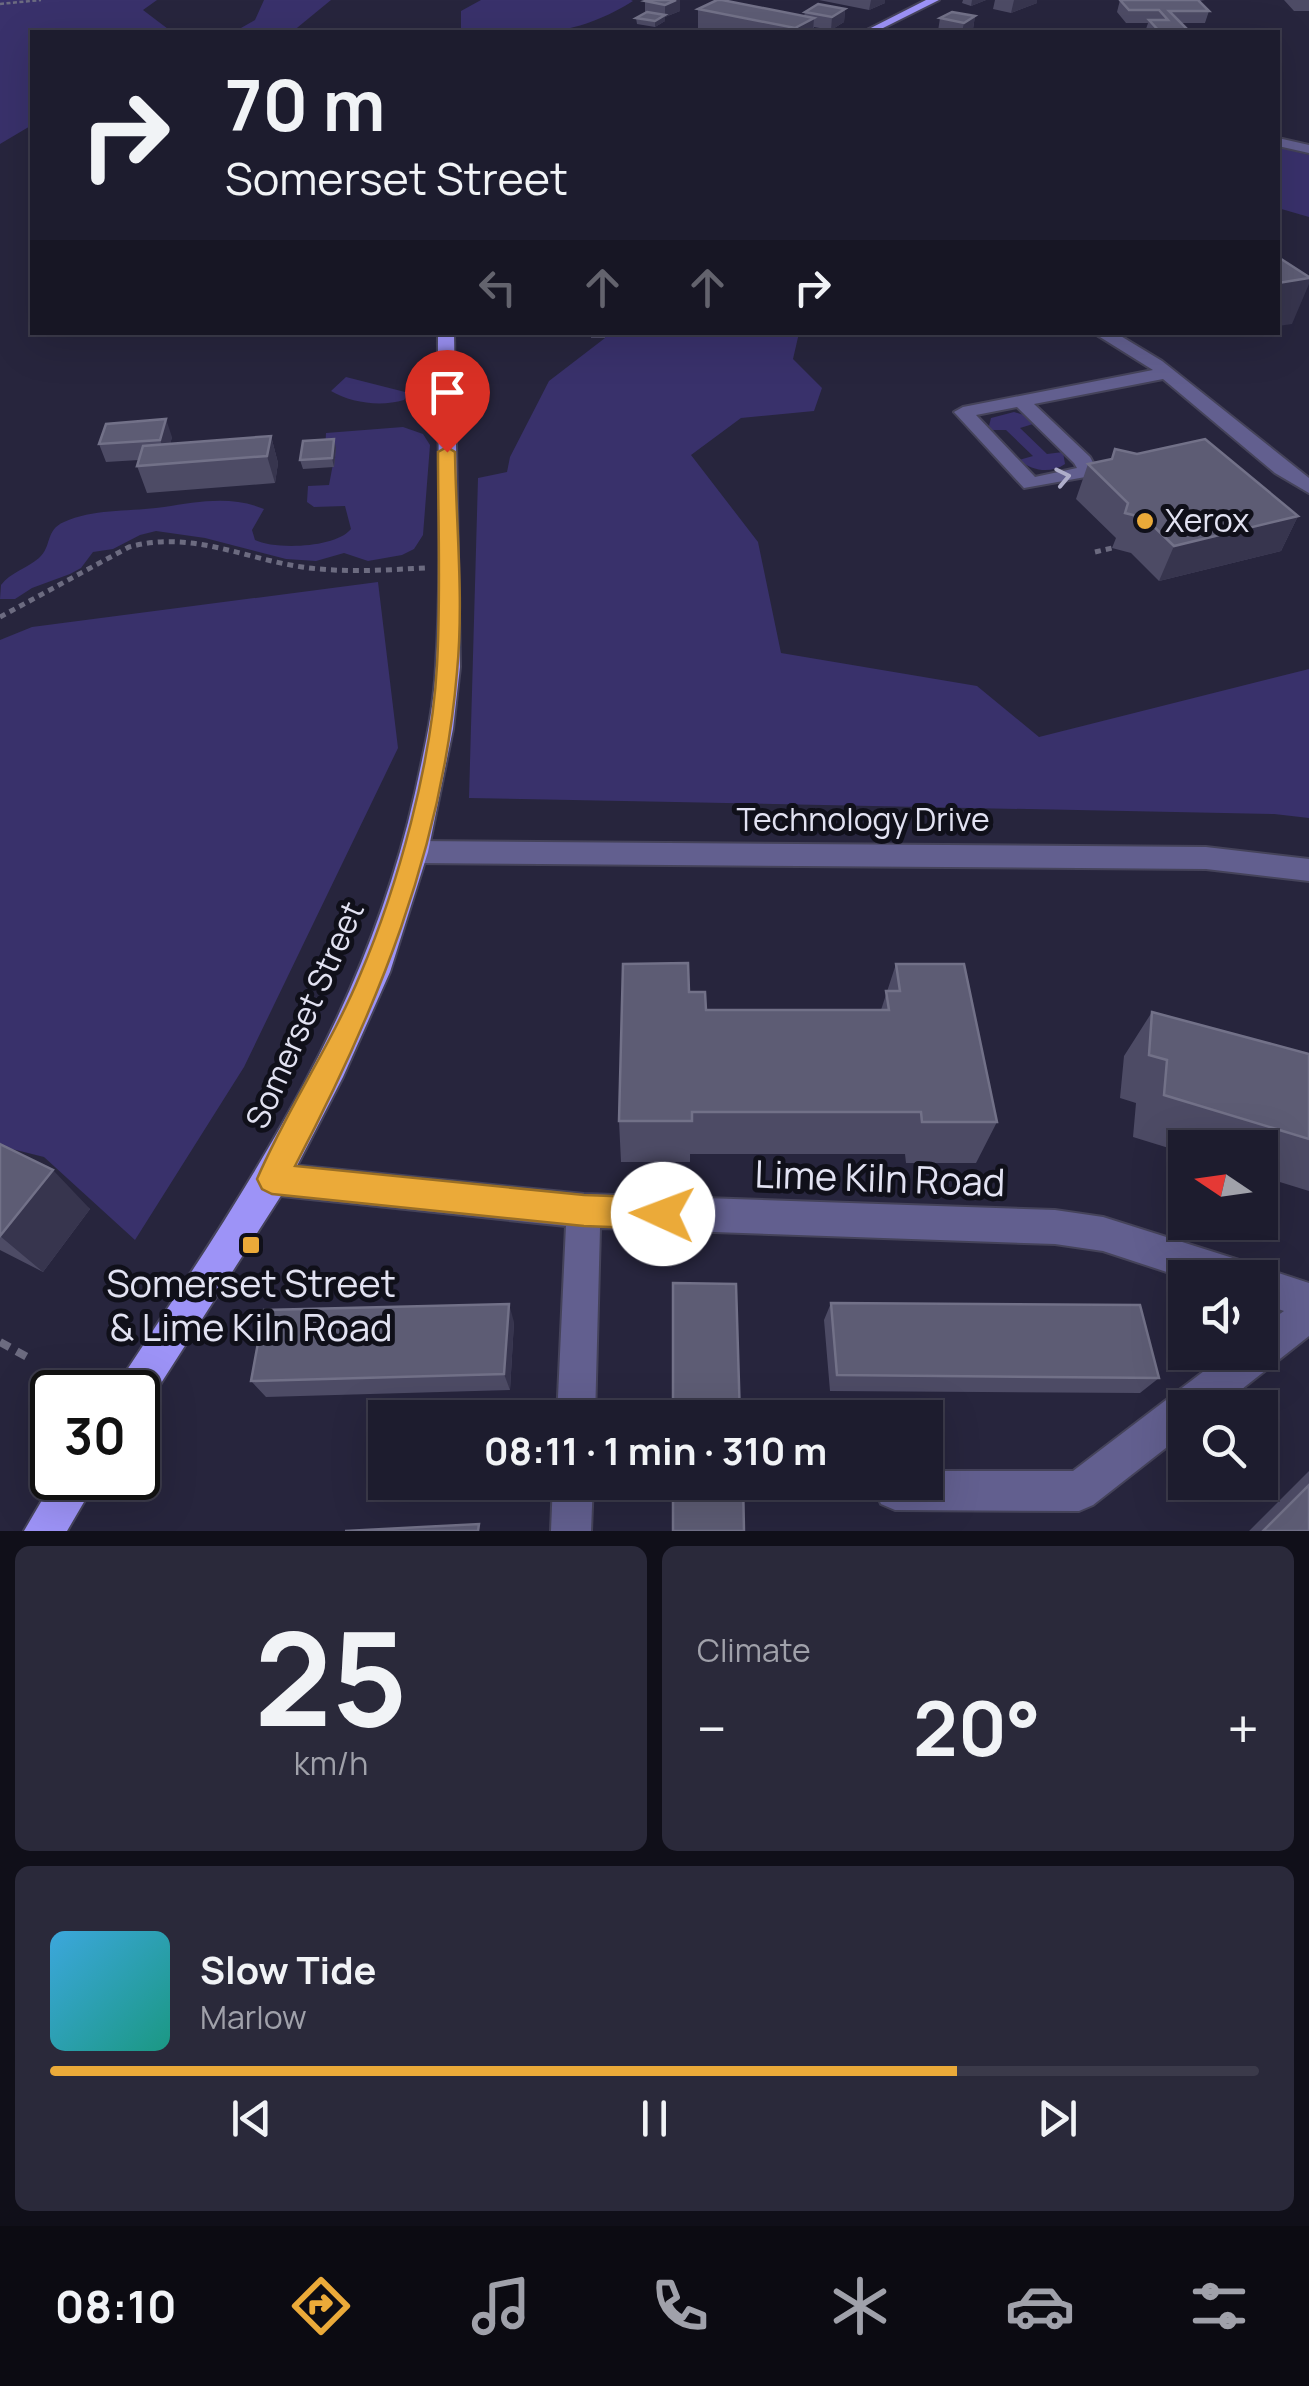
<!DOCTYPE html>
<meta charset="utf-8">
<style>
body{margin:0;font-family:Manrope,sans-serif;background:#2a293a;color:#f1f3f6;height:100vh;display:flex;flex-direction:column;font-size:38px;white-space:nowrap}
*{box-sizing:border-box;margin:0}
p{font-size:32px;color:#a0a1aa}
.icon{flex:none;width:55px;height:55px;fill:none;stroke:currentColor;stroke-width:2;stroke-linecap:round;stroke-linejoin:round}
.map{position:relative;height:1531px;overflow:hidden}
.sheet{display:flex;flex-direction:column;gap:15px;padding:15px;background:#100f19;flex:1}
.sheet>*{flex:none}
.top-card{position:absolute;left:30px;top:30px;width:1250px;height:305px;border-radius:0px;box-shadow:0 10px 40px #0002,0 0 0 2px #3b3a4a;background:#1d1c2e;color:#f1f3f6;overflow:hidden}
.needle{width:65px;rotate:283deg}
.controls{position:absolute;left:1168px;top:1130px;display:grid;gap:20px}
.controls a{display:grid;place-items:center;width:110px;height:110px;border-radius:0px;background:#1d1c2e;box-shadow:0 10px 40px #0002,0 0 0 2px #3b3a4a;font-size:50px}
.speed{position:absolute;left:30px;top:1370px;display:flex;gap:20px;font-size:50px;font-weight:700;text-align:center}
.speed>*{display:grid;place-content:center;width:130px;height:130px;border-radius:50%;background:#1d1c2e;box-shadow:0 10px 40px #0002,0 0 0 2px #3b3a4a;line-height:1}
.speed .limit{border:5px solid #111;border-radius:15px;background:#fff;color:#111}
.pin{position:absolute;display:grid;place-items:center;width:85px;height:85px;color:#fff;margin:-102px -42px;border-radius:50% 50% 50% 0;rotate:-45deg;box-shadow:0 0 10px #0007}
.pin .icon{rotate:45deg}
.me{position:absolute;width:110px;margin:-55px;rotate:272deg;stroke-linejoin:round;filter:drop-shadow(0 0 8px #0008)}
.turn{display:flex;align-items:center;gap:35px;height:210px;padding:0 30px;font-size:45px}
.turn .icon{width:130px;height:130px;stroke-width:2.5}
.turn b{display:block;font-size:70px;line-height:85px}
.lanes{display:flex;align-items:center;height:95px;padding:0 30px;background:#0003;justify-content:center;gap:50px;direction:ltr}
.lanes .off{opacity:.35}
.big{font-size:75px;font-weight:700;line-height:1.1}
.sheet .widget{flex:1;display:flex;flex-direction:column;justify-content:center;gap:15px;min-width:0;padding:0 35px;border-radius:15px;background:#2a293a}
.sheet .dial{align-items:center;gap:0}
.dial b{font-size:130px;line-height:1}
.song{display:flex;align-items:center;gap:30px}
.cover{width:120px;height:120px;border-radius:15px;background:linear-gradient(135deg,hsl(200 70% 55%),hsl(170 70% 35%))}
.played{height:10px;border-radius:5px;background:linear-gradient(90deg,#ebaa39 75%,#3b3a4a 75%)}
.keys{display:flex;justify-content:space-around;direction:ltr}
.heat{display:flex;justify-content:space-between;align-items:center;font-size:55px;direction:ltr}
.sheet .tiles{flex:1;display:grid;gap:15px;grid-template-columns:1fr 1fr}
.widget:last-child{grid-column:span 2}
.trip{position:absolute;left:368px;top:1400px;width:575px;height:100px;border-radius:0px;background:#1d1c2e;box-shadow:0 10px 40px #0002,0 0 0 2px #3b3a4a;font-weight:700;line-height:100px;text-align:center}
.tab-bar{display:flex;height:160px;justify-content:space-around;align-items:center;background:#0c0b12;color:#a0a1aa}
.tab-bar .icon{width:70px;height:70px}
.tab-bar .current{color:#ebaa39}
.tab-bar b{font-size:45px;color:#f1f3f6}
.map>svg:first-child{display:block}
.green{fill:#39316b}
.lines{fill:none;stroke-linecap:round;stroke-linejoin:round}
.minor-casing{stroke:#45435a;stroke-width:4}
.major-casing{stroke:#45435a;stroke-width:4}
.path-far2{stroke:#6c6b80;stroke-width:2.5;stroke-dasharray:4 2.5;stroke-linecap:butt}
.path-far1{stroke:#6c6b80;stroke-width:5;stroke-dasharray:6 5;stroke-linecap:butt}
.path{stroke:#6c6b80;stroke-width:8;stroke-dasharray:11 8;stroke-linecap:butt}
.minor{fill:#625f8f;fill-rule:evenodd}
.major{fill:#9d93f7;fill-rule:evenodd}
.wall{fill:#4d4b65}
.shaded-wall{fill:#37354e}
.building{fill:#5d5c74;stroke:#727188;stroke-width:2.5}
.oneway{stroke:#afaeca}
.route{fill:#ebaa39;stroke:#996e25;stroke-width:2.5}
.poi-dot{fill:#ebaa39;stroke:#10101a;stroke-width:4}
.labels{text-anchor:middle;stroke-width:10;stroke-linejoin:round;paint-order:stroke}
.poi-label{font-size:32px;fill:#e2e2f2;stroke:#10101a;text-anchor:start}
.street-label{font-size:32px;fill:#e2e2f2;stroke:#10101a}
.near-street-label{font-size:38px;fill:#e2e2f2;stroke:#10101a}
.near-poi-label{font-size:38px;fill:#e2e2f2;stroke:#10101a}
</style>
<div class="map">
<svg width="1309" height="1531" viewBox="0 0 1309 1531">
<rect width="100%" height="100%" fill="#27253d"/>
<!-- green -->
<path class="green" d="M 0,0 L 157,0 L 143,10 L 172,32 L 32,32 L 32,125 L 0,144 Z
M 264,0 L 331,0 L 292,32 L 234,32 L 255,20 Z
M 481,0 L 631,0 L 633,1 C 570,40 532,33 461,32 L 461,11 Z
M 1278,147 L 1309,155 L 1309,217 L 1278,208 Z
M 606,333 L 799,333 L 793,359 L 822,388 L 814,411 L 741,418 L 691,455 L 758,542 L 781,653 L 977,686 L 1039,737 L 1309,669 L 1309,818 L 1274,814 L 469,798 L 478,478 L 507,472 L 510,457 L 549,381 L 605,338 Z
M 346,377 L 409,393 L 404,400 C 381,407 351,403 331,391 Z
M 1014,412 L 1027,416 L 1033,424 L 1020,428 L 1047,454 L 1063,452 L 1065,464 C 1051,474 1032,471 1019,460 L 1033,456 L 1006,430 L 988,430 L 991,418 Z
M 403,427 L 423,434 L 430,445 L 423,535 L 414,549 L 402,555 L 368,561 L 344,553 L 316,561 L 286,559 L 205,538 L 156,531 L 140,535 L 113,549 L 93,552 L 81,568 L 70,574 L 32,588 L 15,599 L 0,599 L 1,585 C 11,572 26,569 39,558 C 52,547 45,530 64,522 C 95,508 132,512 164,507 C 197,502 231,495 264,509 L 252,530 L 255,540 C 275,550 336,548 351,529 L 345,506 L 314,507 L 307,502 L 308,486 L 329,485 L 336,448 L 325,449 L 326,433 Z
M 378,582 L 398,748 L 244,1067 L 135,1240 L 44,1157 L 0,1146 L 0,640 L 32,627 Z"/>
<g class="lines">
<!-- minor casing -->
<g class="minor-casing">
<path id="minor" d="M 1278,138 L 1309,145 L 1309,153 L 1278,146 Z
M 1092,332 L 1114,332 L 1162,361 L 1309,478 L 1309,493 L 1275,473 L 1163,379 L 1034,404 L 1090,457 L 1097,470 L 1091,476 L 1024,488 L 954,412 L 963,407 L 1153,370 ZM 1017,407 L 1074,463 L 1077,468 L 1035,477 L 976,415 Z
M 415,841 L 1206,847 L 1309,859 L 1309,881 L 1206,869 L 415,863 L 406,859 L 402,852 L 406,845 Z
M 272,1163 L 584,1194 L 1055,1210 L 1103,1217 L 1239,1260 L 1253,1270 L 1260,1267 L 1309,1283 L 1309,1336 L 1218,1408 L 1185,1408 L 1185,1433 L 1093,1505 L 1079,1511 L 895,1510 L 881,1504 L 875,1490 L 878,1482 L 925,1482 L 925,1471 L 1073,1471 L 1229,1352 L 1260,1352 L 1260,1328 L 1284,1311 L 1260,1303 L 1260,1278 L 1185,1278 L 1103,1251 L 1055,1244 L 600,1228 L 595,1418 L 557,1418 L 566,1226 L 272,1195 L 260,1191 L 255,1179 L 260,1167 Z
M 553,1482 L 593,1482 L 591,1531 L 551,1531 Z"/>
</g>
<!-- major casing -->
<g class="major-casing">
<path id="major" d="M 926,0 L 939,0 L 875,32 L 863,32 Z
M 438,332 L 454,332 L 460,667 L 453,729 L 428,852 L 390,972 L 343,1077 L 284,1191 L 147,1405 L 138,1409 L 138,1392 L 116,1392 L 121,1379 C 245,1191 365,1017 415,793 C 424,751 434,709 436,666 C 443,556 437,443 438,332 Z
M 55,1478 L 98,1478 L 67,1531 L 24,1531 Z"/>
</g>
<!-- path-far2 -->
<path class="path-far2" d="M 0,4 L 41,0"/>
<!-- path-far1 -->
<path class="path-far1" d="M 1095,552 L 1112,548
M 0,617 L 129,547 C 190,530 242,558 302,567 C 343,573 384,570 425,568"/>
<!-- path -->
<path class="path" d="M 0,1342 L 27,1357"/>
<!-- minor -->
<use href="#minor" class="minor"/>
<!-- major -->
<use href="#major" class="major"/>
</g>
<!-- wall -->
<path class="wall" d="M 648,0 L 680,0 L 680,11 L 665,17 L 665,21 L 655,27 L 637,24 L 636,18 L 645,13 L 645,1 Z
M 819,0 L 885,0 L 885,3 L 869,10 Z
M 963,0 L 986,0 L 971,6 L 962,3 Z
M 995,0 L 1037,0 L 1037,3 L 1011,13 L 993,9 Z
M 1120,0 L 1205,0 L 1199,1 L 1209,11 L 1205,23 L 1181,23 L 1190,32 L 1145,32 L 1148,23 L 1126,23 L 1117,12 Z
M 1284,0 L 1309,0 L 1309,11 L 1294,11 Z
M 698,9 L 804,16 L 805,12 L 845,9 L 844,22 L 831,30 L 814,27 L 813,32 L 721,32 L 698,28 Z
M 975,16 L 973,29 L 967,32 L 938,31 L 940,18 Z
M 489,332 L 552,332 L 490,337 Z
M 591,332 L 605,332 L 605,338 L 591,338 Z
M 271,436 L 278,463 L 275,483 L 147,493 L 137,466 L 139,460 L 106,462 L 99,444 L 172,437 L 170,444 Z
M 336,448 L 334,467 L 303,469 L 300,460 Z
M 1088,464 L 1298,516 L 1281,551 L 1159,581 L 1131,553 L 1112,548 L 1116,538 L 1076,499 Z
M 896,964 L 997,1122 L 976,1163 L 906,1163 L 905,1154 L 690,1154 L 690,1162 L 621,1162 L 619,1121 L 689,992 L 706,1010 L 881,1010 Z
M 1152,1012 L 1309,1054 L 1309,1191 L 1260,1176 L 1260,1148 L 1185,1148 L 1185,1153 L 1133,1137 L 1136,1103 L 1120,1098 L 1124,1056 Z
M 0,1144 L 90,1209 L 43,1272 L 0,1250 Z
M 831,1303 L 1159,1378 L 1140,1393 L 830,1391 L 824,1320 Z
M 514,1322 L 510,1390 L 266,1397 L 251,1381 Z
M 1309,1471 L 1309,1531 L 1249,1531 Z"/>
<!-- shaded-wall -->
<path class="shaded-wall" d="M 676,0 L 680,0 L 680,11 L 665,17 L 665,21 L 655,27 L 655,21 L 665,15 L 665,5 Z
M 871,0 L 885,0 L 885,3 L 869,10 Z
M 972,0 L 986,0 L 971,6 Z
M 1014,0 L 1037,0 L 1037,3 L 1011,13 Z
M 845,9 L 844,22 L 831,30 L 832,17 Z
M 975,16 L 973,29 L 967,32 L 962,32 L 964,23 Z
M 814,18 L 813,32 L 794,32 L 795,28 Z
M 1309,278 L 1309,284 L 1292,324 L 1278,326 L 1278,283 Z
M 166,419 L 172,437 L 167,457 L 160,440 Z
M 271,436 L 278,463 L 275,483 L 267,456 Z
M 334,439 L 336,448 L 334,467 L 332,458 Z
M 1298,516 L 1281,551 L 1159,581 L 1174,546 Z
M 53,1170 L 90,1209 L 43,1272 L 0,1236 Z
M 509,1304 L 514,1322 L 510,1390 L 504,1374 Z"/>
<!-- building -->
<path class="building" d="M 648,0 L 676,0 L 665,5 L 645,1 Z
M 717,0 L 722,0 L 814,18 L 795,28 L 698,9 Z
M 1120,0 L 1198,0 L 1209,11 L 1169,11 L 1190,32 L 1160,32 L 1149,20 L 1168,20 L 1159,10 L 1129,10 Z
M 818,4 L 845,9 L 832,17 L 805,12 Z
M 647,12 L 665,15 L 655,21 L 636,18 Z
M 952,12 L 975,16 L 964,23 L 940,18 Z
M 1278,257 L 1309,277 L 1309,278 L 1278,283 Z
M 166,419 L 160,440 L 99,444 L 106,424 Z
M 271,436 L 267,456 L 137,466 L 143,446 Z
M 334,439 L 332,458 L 300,460 L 303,441 Z
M 1205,439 L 1298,516 L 1174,546 L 1145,518 L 1125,513 L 1128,503 L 1088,464 L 1112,459 L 1115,449 L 1137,454 Z
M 688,963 L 689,992 L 705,992 L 706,1010 L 889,1010 L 886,991 L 900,991 L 896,964 L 964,964 L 997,1122 L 922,1122 L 921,1112 L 692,1112 L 692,1121 L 619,1121 L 623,964 Z
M 1152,1012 L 1309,1054 L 1309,1139 L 1164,1095 L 1167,1060 L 1149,1055 Z
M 0,1144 L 53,1170 L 0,1236 Z
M 673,1283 L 736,1284 L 740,1418 L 673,1418 Z
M 831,1303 L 1140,1305 L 1159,1378 L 837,1375 Z
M 509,1304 L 504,1374 L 251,1381 L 264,1310 Z
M 673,1482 L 743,1482 L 744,1531 L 673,1531 Z
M 1309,1485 L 1309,1531 L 1263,1531 Z
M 479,1524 L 478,1531 L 345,1531 Z"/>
<!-- one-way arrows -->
<defs><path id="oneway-chevron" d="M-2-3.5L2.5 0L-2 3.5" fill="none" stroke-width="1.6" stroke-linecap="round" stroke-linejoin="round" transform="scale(2.5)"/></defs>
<use class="oneway" href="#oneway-chevron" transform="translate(1063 477) rotate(-12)"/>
<!-- route -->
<path class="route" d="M 447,447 L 455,452 C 456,525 464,600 457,672 C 442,850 377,1010 295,1166 L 584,1195 L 663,1198 L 674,1203 L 678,1214 L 674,1224 L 663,1229 L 584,1226 L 272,1194 L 262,1189 L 257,1179 C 287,1109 331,1045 360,975 C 398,886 432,762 437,665 C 441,595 438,523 438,452 Z"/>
<!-- markers -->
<g class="poi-dot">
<circle cx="1145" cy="521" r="10"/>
<rect x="241" y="1235" width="20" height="20" rx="5"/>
</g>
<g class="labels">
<!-- poi labels -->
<g class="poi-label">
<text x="1165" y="532">Xerox</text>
</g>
<!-- street labels -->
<g class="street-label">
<text x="863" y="831">Technology Drive</text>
<text transform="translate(305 1015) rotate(-66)" y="11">Somerset Street</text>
</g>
<!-- near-street labels -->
<g class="near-street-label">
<text transform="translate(880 1179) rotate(2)" y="13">Lime Kiln Road</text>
</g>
<!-- near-poi labels -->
<g class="near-poi-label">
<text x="251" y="1297">Somerset Street<tspan x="251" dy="44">&amp; Lime Kiln Road</tspan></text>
</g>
</g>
</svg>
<div class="controls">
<a><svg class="needle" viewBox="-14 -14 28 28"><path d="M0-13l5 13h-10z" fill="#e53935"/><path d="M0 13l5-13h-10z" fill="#a0a1aa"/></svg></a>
<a><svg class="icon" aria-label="sound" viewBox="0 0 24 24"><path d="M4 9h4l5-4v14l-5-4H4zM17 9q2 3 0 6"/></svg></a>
<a><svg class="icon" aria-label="search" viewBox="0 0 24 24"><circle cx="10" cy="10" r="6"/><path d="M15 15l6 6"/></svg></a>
</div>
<div class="speed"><div class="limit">30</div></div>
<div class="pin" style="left:447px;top:452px;background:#d93025"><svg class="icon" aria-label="arrive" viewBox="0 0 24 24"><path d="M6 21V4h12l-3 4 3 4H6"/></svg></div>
<svg class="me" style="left:663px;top:1214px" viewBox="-20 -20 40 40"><circle r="19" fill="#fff"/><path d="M0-13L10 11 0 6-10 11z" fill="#ebaa39"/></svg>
<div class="trip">08:11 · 1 min · 310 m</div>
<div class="top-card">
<div class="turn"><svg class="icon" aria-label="right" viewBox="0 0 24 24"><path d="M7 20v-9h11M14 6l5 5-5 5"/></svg><div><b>70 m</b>Somerset Street</div></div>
<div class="lanes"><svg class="icon off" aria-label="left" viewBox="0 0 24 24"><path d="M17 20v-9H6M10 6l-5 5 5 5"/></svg><svg class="icon off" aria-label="ahead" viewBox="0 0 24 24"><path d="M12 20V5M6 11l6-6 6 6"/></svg><svg class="icon off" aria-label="ahead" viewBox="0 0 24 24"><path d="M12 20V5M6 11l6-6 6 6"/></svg><svg class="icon" aria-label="right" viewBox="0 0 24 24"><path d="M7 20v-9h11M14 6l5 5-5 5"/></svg></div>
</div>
</div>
<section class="sheet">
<div class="tiles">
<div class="widget dial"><b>25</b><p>km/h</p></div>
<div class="widget"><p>Climate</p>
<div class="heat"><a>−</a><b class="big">20°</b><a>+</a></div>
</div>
<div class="widget">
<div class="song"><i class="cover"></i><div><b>Slow Tide</b><p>Marlow</p></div></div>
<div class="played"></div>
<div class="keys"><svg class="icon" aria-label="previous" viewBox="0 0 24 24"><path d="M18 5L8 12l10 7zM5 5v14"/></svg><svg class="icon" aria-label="pause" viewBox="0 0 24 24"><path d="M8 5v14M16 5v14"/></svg><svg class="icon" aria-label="next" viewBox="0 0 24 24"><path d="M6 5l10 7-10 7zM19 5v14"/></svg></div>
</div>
</div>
</section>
<nav class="tab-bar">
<b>08:10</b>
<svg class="icon current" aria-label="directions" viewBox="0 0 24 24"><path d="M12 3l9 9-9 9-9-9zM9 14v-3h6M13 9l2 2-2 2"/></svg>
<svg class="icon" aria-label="music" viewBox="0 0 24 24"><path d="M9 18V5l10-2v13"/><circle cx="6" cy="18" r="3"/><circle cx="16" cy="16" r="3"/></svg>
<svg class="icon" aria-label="phone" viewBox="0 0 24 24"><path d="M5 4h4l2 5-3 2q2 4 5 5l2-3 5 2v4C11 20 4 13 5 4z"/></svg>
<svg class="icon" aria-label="climate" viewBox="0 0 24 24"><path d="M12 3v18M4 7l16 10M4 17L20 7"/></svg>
<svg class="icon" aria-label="car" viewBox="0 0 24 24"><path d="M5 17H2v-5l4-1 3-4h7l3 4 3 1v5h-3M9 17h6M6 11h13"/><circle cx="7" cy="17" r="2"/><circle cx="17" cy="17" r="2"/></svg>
<svg class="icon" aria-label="filters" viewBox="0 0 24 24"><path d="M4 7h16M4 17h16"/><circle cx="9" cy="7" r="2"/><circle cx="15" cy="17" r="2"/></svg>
</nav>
